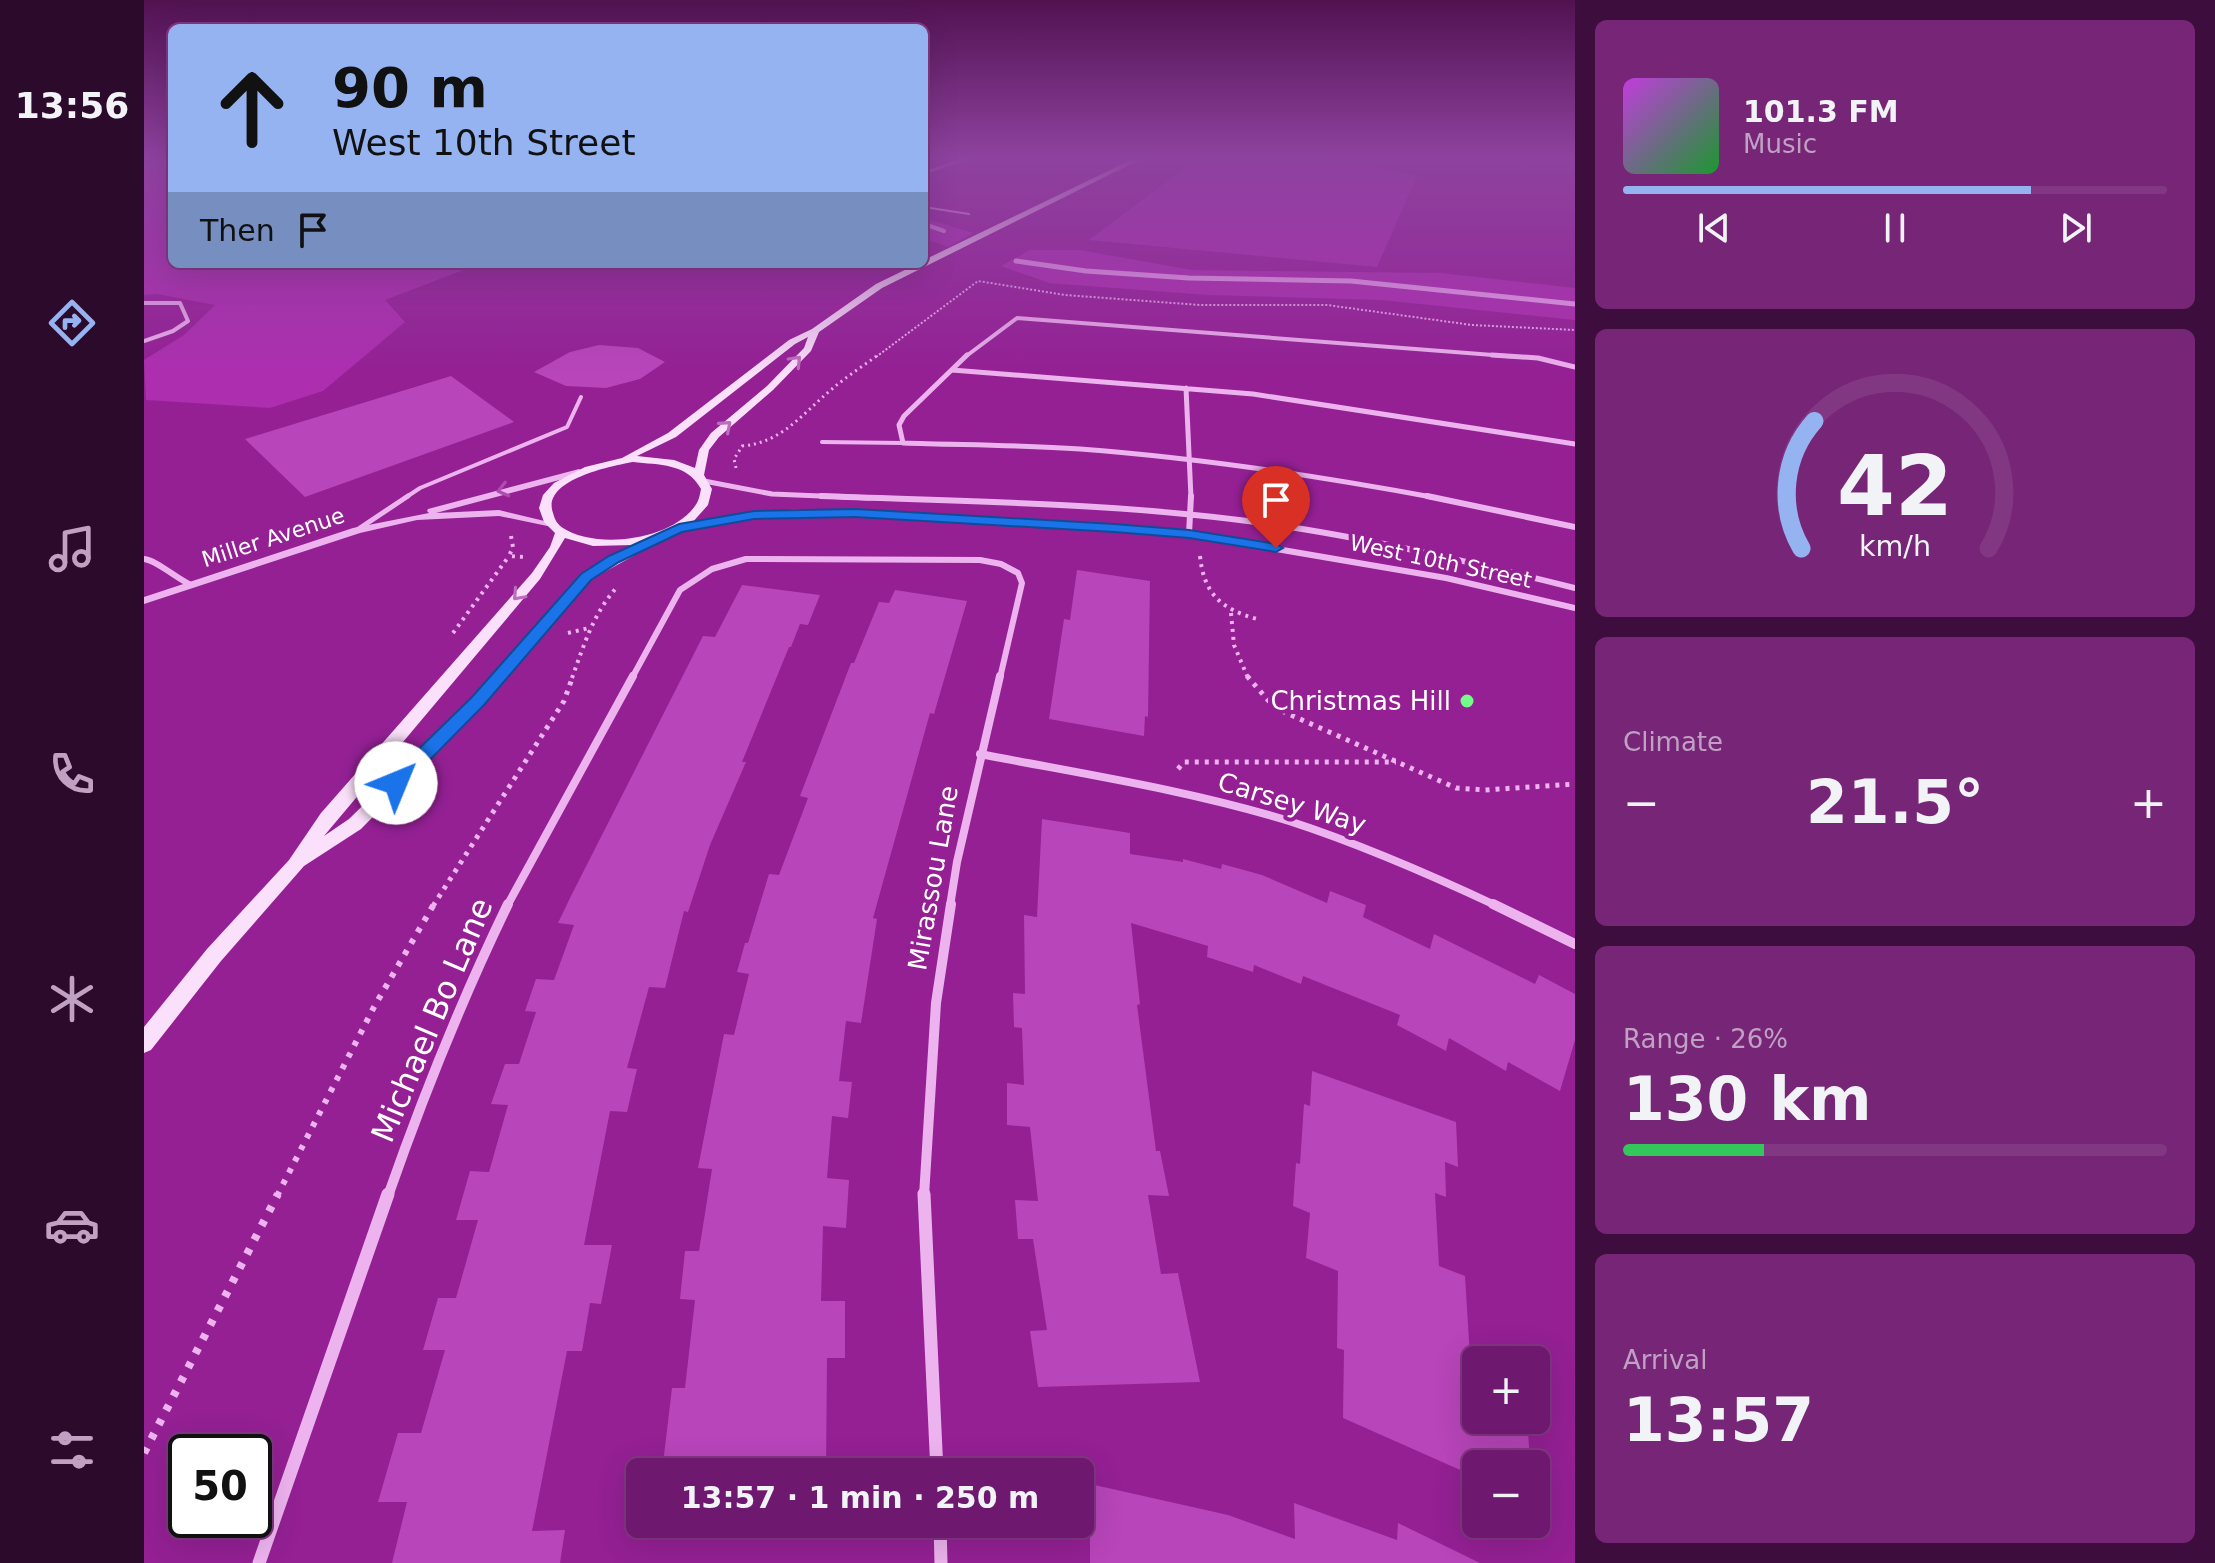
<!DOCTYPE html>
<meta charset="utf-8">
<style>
body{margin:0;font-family:"DejaVu Sans",sans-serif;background:#772577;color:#f1f3f6;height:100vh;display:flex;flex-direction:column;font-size:30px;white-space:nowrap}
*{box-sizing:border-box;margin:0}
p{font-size:26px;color:#c0a0c3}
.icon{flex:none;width:44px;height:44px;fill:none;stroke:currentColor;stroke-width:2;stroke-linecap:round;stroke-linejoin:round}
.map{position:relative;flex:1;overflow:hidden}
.sheet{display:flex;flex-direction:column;gap:20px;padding:20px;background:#3d0d3d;width:640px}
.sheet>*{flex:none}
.top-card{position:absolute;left:24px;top:24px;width:760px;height:244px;border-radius:12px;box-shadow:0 8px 32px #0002,0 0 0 2px #813782;background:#95b2f1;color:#111;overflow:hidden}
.tools{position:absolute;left:1318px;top:1346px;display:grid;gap:16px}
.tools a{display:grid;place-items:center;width:88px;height:88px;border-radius:12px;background:#6f186f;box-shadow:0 8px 32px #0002,0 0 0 2px #813782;font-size:40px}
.speed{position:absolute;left:24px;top:1434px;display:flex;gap:16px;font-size:40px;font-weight:700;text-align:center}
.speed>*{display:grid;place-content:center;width:104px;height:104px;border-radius:50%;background:#6f186f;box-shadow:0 8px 32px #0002,0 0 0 2px #813782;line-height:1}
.speed .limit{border:4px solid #111;border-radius:12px;background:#fff;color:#111}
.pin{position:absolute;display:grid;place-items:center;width:68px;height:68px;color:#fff;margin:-82px -34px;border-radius:50% 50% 50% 0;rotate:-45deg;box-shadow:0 0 8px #0007}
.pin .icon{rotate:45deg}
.me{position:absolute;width:88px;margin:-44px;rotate:45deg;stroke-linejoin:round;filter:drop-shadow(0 0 6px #0008)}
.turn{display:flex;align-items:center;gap:28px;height:168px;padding:0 32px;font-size:36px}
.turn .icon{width:104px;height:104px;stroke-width:2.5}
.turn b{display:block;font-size:56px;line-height:68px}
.then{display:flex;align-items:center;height:76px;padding:0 32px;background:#0003;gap:16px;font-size:30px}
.big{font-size:60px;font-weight:700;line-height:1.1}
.sheet .card{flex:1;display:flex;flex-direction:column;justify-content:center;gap:12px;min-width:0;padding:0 28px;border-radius:12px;background:#772577}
.sheet .dial{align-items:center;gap:0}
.dial svg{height:208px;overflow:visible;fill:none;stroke:#813782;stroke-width:7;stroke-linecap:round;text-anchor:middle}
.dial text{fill:#f1f3f6;stroke:none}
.song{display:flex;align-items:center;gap:24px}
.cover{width:96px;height:96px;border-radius:12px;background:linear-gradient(135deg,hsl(290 70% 55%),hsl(130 70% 35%))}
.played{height:8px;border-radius:4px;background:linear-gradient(90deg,#95b2f1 75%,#813782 75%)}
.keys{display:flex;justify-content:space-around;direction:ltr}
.heat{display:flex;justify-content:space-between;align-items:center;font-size:44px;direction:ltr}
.charge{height:12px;border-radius:6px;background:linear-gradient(90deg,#34c759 26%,#813782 0)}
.trip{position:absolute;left:482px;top:1458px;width:468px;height:80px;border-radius:12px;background:#6f186f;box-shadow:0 8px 32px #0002,0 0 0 2px #813782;font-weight:700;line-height:80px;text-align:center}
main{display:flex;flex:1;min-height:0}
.tab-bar{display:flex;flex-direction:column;width:144px;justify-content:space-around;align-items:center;background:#2c0a2c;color:#c0a0c3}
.tab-bar .icon{width:56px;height:56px}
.tab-bar .selected{color:#95b2f1}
.tab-bar b{font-size:36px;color:#f1f3f6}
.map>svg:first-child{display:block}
.green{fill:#ad2eaf}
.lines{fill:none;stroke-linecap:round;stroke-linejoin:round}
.stream-far1{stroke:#eda7ef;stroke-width:4}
.stream{stroke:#eda7ef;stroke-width:5}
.building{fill:#b845ba}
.path-far5{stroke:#edb3ee;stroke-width:2;stroke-dasharray:2 2;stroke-linecap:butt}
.path-far4{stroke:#edb3ee;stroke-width:3;stroke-dasharray:2 4;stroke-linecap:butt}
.path-far3{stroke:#edb3ee;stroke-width:4;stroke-dasharray:3 5;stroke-linecap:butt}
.path-far2{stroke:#edb3ee;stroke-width:5;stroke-dasharray:4 6;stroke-linecap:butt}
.path-far1{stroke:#edb3ee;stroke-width:6;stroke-dasharray:5 8;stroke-linecap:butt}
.path{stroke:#edb3ee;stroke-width:8;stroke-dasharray:6 10;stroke-linecap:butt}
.service-far2{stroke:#edb3ee;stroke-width:2}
.service-far1{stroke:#edb3ee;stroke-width:4}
.service{stroke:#edb3ee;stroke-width:5}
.minor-far6{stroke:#edb3ee;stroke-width:3}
.minor-far5{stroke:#edb3ee;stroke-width:4}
.minor-far4{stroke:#edb3ee;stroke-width:5}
.minor-far3{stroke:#edb3ee;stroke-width:6}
.minor-far2{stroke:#edb3ee;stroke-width:8}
.minor-far1{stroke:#edb3ee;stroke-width:10}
.minor{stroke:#edb3ee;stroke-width:13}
.tertiary{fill:#edb3ee;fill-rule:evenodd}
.secondary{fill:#fae0fa;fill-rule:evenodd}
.oneway{stroke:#bd6dbd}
.oneway2{stroke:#af4caf}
.route{fill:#1a73e8;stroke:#114b97;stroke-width:2}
.poi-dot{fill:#74fb88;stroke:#942094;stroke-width:3}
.labels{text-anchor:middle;stroke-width:8;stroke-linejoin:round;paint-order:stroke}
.far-street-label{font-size:22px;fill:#fff;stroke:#942094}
.poi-label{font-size:26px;fill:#fff;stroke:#942094;text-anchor:end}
.street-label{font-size:26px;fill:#fff;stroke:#942094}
.near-street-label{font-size:32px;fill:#fff;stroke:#942094}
</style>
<main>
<nav class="tab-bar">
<b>13:56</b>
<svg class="icon selected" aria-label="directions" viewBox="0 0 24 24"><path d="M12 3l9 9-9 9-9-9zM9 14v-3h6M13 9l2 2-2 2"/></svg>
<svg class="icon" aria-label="music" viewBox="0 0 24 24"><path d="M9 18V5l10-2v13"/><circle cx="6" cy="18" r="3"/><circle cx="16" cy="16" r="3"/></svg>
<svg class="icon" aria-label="phone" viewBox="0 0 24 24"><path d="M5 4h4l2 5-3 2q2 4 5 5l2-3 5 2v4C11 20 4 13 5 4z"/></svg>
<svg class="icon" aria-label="climate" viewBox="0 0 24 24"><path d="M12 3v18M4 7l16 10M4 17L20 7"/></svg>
<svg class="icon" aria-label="car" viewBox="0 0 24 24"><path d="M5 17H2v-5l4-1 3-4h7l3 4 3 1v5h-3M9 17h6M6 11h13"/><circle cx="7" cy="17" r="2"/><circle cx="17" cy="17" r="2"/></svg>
<svg class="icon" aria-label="filters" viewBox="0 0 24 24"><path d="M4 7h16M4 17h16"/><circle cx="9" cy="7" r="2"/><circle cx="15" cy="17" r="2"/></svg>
</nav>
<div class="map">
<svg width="1431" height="1563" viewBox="0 0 1431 1563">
<rect width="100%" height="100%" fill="#942094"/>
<!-- green -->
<path class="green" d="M 0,156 L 28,156 L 28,264 L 335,264 L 241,300 L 261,322 L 179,391 L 126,408 L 2,400 L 0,360 L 40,335 L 71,305 L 13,294 L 0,295 Z
M 1057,156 L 1166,156 L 1273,176 L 1233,267 L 945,240 Z
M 780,218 L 829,233 L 804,247 L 780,238 Z
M 886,250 L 936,250 L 1048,270 L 1297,273 L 1431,288 L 1431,320 L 1237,300 L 1064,295 L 905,283 L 857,266 Z"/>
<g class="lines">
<!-- stream-far1 -->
<path class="stream-far1" d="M 780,224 L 800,231"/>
<!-- stream -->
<path class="stream" d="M 872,261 L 942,271 L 1045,278 L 1207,281 L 1431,304"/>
</g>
<!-- building -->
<path class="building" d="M 455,345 L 494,348 L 521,362 L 496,379 L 462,388 L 422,386 L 390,372 L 426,352 Z
M 307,376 L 370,422 L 161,497 L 101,439 Z
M 933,570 L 1006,581 L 1004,717 L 1001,716 L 1000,736 L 905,719 L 920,619 L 926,620 Z
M 598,585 L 676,595 L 664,625 L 656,624 L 647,647 L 645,647 L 598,762 L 602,762 L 566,845 L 544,912 L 540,911 L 521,988 L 505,987 L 483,1068 L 493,1069 L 483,1112 L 466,1111 L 440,1245 L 468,1245 L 457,1304 L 446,1303 L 438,1351 L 423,1351 L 388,1531 L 421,1530 L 416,1563 L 248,1563 L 263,1502 L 234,1502 L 254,1433 L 277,1433 L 301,1350 L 279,1350 L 294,1298 L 312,1298 L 334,1220 L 312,1220 L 326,1171 L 345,1172 L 364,1105 L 347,1104 L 361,1064 L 375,1064 L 392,1012 L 381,1011 L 392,979 L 410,980 L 430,925 L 414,923 L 427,896 L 559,636 L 571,637 Z
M 751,590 L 823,601 L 790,714 L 786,713 L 729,918 L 733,919 L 717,1023 L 702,1021 L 695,1081 L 708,1082 L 704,1118 L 688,1116 L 683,1178 L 705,1180 L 702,1228 L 679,1226 L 677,1301 L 701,1301 L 701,1358 L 683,1358 L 682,1472 L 518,1472 L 528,1388 L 541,1388 L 551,1300 L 536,1299 L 541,1251 L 555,1251 L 568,1169 L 554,1168 L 580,1034 L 590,1035 L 605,974 L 593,972 L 601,943 L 604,943 L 625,874 L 635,875 L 664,798 L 656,796 L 707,663 L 710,663 L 735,602 L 745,603 Z
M 898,819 L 986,833 L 986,854 L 1039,862 L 1039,859 L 1077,869 L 1078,864 L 1118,875 L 1183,903 L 1186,891 L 1222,905 L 1219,917 L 1286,949 L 1290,934 L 1391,984 L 1395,975 L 1431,994 L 1431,1040 L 1416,1091 L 1364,1062 L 1362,1071 L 1305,1038 L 1302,1051 L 1253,1025 L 1256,1015 L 1159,976 L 1157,984 L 1110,965 L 1109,972 L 1063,957 L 1064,946 L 987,923 L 996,1004 L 993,1005 L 1012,1151 L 1016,1151 L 1025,1196 L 1004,1195 L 1017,1274 L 1034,1273 L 1056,1382 L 894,1387 L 886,1331 L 903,1330 L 889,1239 L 874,1239 L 871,1200 L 894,1201 L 886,1127 L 863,1125 L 863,1083 L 880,1085 L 878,1028 L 870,1027 L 869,993 L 881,994 L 880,915 L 893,917 Z
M 1168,1071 L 1312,1122 L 1314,1167 L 1301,1162 L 1302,1197 L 1291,1193 L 1295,1266 L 1321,1276 L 1326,1357 L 1332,1359 L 1332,1420 L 1358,1420 L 1384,1430 L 1386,1464 L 1332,1464 L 1332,1477 L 1199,1418 L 1200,1350 L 1193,1348 L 1194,1271 L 1162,1258 L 1166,1213 L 1149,1206 L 1152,1163 L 1156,1164 L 1160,1104 L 1166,1106 Z
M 946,1484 L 1084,1515 L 1151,1539 L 1150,1503 L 1253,1540 L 1254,1523 L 1336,1563 L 946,1563 Z"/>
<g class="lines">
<!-- path-far5 -->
<path class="path-far5" d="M 732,357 L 834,281 L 921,295 L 1056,305 L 1183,305 L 1328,325 L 1431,330"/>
<!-- path-far4 -->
<path class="path-far4" d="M 598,446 C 638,443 659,413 688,389 C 702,377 719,366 734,355
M 592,468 L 590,459 L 599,445"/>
<!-- path-far3 -->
<path class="path-far3" d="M 367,536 L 369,547 L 365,556 L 381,557
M 1056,556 C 1060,594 1077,609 1113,619
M 1087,613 L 1090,645 L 1104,678
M 309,633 L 365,556
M 424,633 L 445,628
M 428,678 C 440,645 449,614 473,587"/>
<!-- path-far2 -->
<path class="path-far2" d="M 1103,676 L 1131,708 L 1312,788 L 1341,790 L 1431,784
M 1034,769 L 1040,762 L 1252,762
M 289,906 L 420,701 L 429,676"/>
<!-- path-far1 -->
<path class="path-far1" d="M 133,1196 L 230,1007 L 290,904"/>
<!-- path -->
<path class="path" d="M 0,1453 L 134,1194"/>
<!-- service-far2 -->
<path class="service-far2" d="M 780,207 L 825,214"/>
<!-- service-far1 -->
<path class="service-far1" d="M 678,442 L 759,443
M 261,498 L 276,488 L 423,427 L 437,397"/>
<!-- service -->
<path class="service" d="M 213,530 L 264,496"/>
<!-- minor-far6 -->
<path class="minor-far6" d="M 780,173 L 830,156"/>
<!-- minor-far5 -->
<path class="minor-far5" d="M 0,303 L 36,303 L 44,321 L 29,331 L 0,341
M 821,357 L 873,318 L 1375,357"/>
<!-- minor-far4 -->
<path class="minor-far4" d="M 823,355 L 760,416 L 755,425 L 759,443 C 818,445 877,445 936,449 C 1056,458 1175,476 1293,498
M 1348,355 L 1394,358 L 1431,367
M 808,370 L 1109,394 L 1431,444
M 1042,388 L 1047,498
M 560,481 L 628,494 L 725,498"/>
<!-- minor-far3 -->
<path class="minor-far3" d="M 677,496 C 831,502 987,503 1139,526 C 1238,541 1334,564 1431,588
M 1283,496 L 1431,527
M 535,528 L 610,515 L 659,512 L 886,522 L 1045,534 L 1302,578 L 1431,608
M 1045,534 L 1047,496
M 0,559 C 12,560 32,578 47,585
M 488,678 L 536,590 L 568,569 L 602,559 L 836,560 L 857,564 L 874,573 L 878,583 L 856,678"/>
<!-- minor-far2 -->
<path class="minor-far2" d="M 836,754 C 939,774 1044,790 1145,821 C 1216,844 1285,874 1353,906
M 363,906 L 489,676
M 806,906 L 813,862 L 856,676"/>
<!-- minor-far1 -->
<path class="minor-far1" d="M 1349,904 L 1431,944
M 244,1196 C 279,1096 318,999 364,904
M 780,1196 L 792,1003 L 807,904"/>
<!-- minor -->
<path class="minor" d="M 780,1194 L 793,1472
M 796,1524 L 797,1563
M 115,1563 L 244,1194"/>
<!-- tertiary -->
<path class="tertiary" d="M 435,469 L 440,472 L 438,474 L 292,513 L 355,510 L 413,524 L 413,528 L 355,516 L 273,520 L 216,533 L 0,604 L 0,597 L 209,528 L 285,513 L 283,511 L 284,509 Z"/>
<!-- secondary -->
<path class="secondary" d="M 995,156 L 1003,156 L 738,288 L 675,332 L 667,351 L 629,390 L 575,437 L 565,450 L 560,475 L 568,489 L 564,505 L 547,524 L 446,580 L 339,705 L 217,829 L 160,866 L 77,961 L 7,1050 L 0,1053 L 0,1027 L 63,949 L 145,860 L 177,813 L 388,573 L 406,547 L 411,533 L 400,522 L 395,508 L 399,495 L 410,483 L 441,467 L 478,458 L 524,433 L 645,340 L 668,329 L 732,284 L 773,264 L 780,264 L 780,260 ZM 664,337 L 660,348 L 623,386 L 567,433 L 555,450 L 551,468 L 530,460 L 493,456 L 532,437 L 651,344 ZM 489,462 C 515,465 543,463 557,489 C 556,494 555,501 551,506 C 527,540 453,550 419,528 C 413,524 411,520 409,513 C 397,480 467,466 489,462 ZM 421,538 L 449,546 L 489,545 L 438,574 L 329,697 L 205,819 L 180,836 L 396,579 Z"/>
</g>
<!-- one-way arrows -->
<defs><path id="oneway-chevron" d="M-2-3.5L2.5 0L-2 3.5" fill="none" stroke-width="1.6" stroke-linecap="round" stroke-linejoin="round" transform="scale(2)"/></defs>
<g class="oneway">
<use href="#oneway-chevron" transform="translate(652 361) rotate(-46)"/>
<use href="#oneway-chevron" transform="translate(582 426) rotate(-41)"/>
<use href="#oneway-chevron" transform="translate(374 595) rotate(132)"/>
</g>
<use class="oneway2" href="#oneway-chevron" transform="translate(359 490) rotate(166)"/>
<!-- sky -->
<linearGradient id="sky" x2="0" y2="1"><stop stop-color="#511251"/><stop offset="0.42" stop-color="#8e429f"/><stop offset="1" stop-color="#8e429f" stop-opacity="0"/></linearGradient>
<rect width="1431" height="375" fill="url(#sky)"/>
<!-- route -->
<path class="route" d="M 711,509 L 970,524 L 1045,530 L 1132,544 L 1139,548 L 1132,552 L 1045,538 L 970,532 L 711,517 L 610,519 L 538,532 L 475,562 L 447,580 L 340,705 L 258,788 L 245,788 L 243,783 L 245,778 L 328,697 L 437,574 L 465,556 L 535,524 L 610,511 Z"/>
<!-- markers -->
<circle class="poi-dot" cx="1323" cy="701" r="8"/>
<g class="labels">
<!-- far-street labels -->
<g class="far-street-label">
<text transform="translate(129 537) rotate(-18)" y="8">Miller Avenue</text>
<text transform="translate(1297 561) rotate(12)" y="8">West 10th Street</text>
</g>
<!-- poi labels -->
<g class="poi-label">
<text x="1307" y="710">Christmas Hill</text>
</g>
<!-- street labels -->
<g class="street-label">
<text transform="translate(1148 803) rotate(17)" y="9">Carsey Way</text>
<text transform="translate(789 878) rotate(-80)" y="9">Mirassou Lane</text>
</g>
<!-- near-street labels -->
<g class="near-street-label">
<text transform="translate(288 1020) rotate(-67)" y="11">Michael Bo Lane</text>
</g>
</g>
</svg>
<div class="tools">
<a>+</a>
<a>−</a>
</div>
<div class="speed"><div class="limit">50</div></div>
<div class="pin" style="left:1132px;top:548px;background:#d93025"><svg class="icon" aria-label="arrive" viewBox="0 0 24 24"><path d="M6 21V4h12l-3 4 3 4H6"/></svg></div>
<svg class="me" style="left:252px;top:783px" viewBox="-20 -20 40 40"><circle r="19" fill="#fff"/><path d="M0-13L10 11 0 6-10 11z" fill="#1a73e8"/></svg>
<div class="trip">13:57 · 1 min · 250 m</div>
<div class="top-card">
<div class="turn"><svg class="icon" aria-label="ahead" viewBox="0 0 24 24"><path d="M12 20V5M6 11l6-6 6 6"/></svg><div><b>90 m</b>West 10th Street</div></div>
<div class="then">Then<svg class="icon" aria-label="arrive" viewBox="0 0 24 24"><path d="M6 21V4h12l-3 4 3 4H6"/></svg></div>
</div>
</div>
<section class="sheet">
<div class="card">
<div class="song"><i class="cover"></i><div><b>101.3 FM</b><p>Music</p></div></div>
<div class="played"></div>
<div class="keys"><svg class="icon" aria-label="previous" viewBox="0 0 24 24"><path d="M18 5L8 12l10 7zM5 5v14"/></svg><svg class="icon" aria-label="pause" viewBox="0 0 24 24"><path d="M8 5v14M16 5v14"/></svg><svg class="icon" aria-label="next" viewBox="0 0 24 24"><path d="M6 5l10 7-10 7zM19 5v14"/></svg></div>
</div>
<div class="card dial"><svg viewBox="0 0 100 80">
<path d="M14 69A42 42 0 1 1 86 69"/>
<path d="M14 69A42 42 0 0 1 19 20" stroke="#95b2f1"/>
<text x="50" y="56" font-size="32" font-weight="700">42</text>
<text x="50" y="72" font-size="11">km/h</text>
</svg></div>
<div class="card"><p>Climate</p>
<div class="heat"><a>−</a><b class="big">21.5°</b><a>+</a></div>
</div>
<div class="card"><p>Range · 26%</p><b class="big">130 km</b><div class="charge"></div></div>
<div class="card"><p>Arrival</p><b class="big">13:57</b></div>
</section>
</main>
